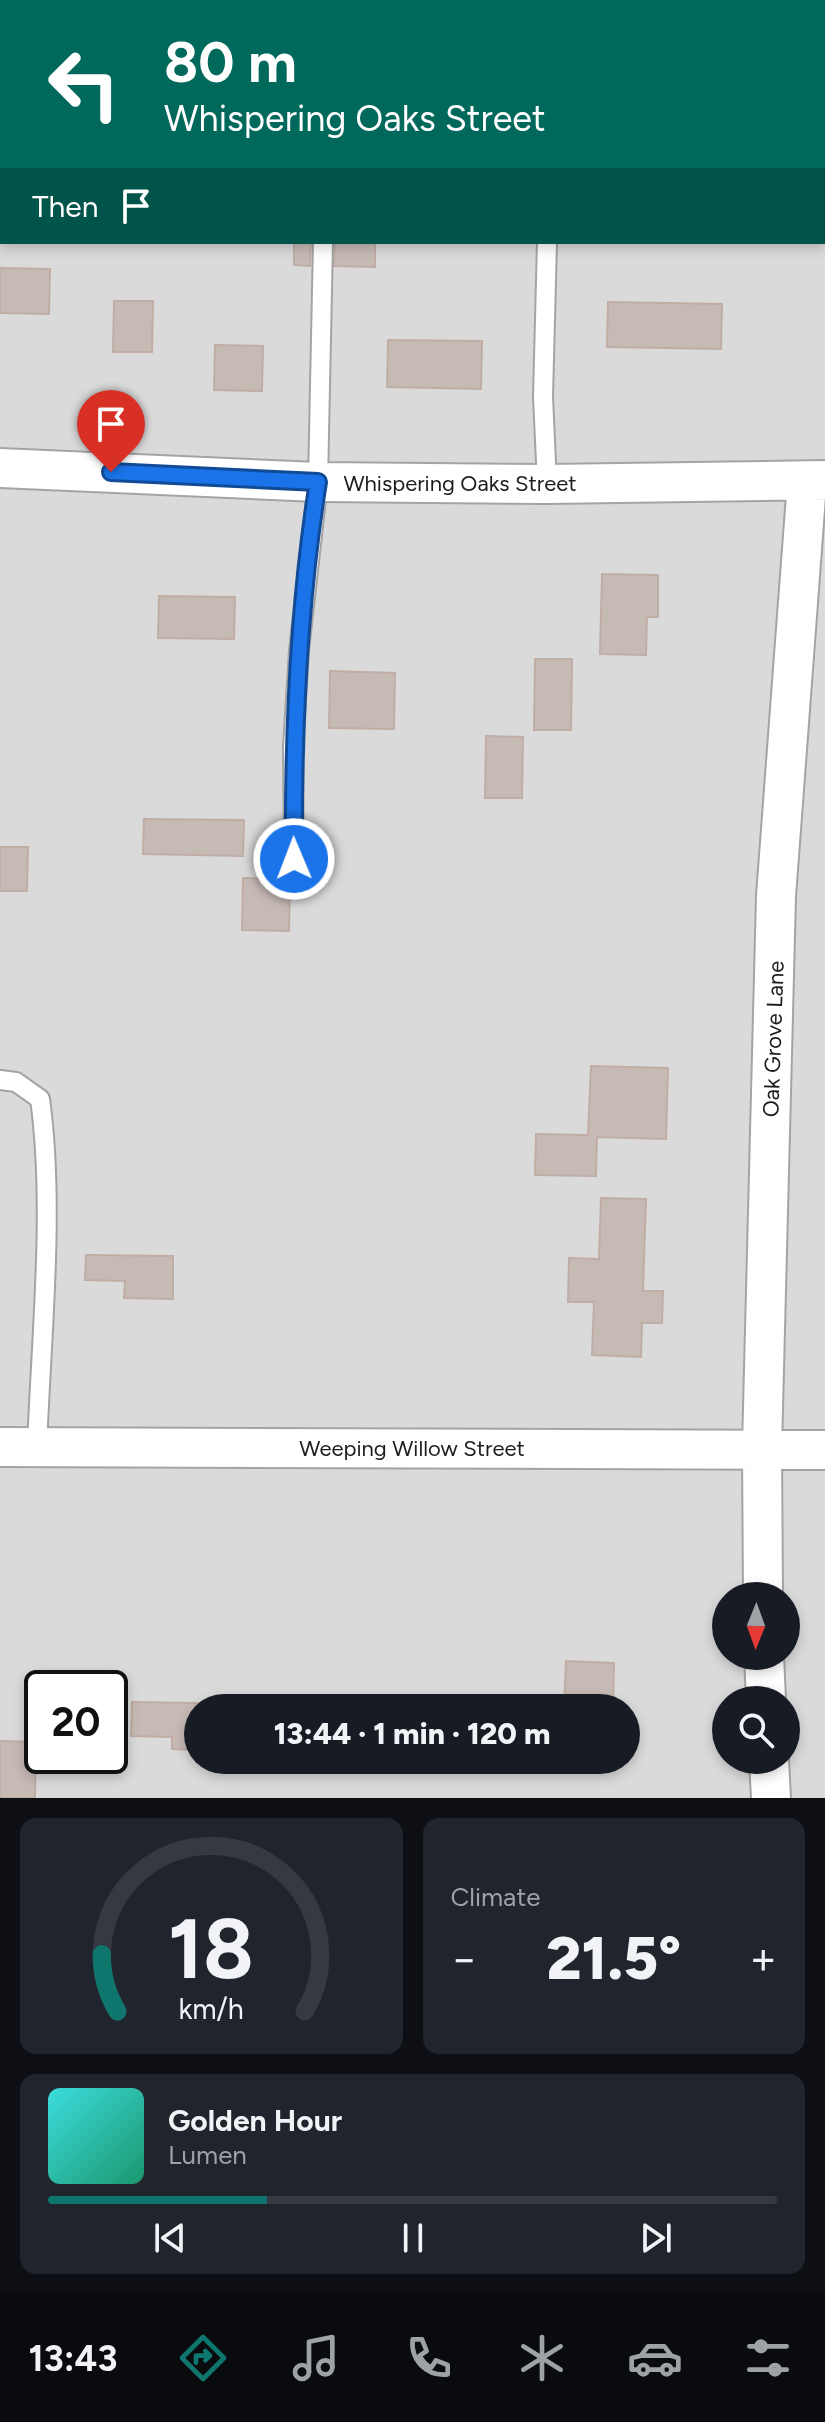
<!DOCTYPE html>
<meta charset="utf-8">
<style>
body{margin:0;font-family:Figtree,sans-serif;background:#20242c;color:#f1f3f6;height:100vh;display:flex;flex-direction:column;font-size:30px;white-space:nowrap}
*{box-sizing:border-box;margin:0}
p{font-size:26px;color:#9ea1a6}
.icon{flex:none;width:44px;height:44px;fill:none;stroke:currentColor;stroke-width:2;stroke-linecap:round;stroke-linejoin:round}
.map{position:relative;height:1798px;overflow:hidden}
.drawer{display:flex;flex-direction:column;gap:20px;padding:20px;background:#0d0f14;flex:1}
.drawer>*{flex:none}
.banner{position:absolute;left:0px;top:0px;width:826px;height:244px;box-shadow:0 4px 12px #0003;background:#00695c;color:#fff;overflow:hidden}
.needle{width:52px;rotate:181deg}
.buttons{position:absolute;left:712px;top:1582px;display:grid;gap:16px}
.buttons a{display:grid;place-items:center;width:88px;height:88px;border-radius:50%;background:#171b24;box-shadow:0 4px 12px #0003;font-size:40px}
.speed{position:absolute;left:24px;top:1670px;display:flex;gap:16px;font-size:40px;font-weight:700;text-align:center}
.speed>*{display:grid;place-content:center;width:104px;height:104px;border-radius:50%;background:#171b24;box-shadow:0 4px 12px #0003;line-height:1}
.speed .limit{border:4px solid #111;border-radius:12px;background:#fff;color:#111}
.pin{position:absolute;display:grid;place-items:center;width:68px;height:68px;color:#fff;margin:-82px -34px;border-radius:50% 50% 50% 0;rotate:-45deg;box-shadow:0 0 8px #0007}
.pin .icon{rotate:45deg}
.me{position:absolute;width:88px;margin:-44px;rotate:359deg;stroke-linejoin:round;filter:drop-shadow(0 0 6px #0008)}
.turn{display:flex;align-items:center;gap:28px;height:168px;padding:0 32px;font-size:36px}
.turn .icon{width:104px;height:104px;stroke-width:2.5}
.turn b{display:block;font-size:56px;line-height:68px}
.then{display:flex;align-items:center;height:76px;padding:0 32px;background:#0003;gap:16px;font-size:30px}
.big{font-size:60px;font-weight:800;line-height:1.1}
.drawer .card{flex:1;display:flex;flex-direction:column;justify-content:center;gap:12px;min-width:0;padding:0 28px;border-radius:16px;background:#20242c}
.drawer .dial{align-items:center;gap:0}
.dial svg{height:208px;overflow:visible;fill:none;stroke:#363941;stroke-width:7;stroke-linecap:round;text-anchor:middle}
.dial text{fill:#f1f3f6;stroke:none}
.song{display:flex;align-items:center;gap:24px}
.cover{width:96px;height:96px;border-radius:12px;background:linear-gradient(135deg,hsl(180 70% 55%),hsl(160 70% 35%))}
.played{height:8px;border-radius:4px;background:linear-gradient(90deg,#0f766e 30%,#363941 30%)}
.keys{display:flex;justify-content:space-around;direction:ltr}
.heat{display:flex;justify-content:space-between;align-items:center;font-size:44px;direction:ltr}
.drawer .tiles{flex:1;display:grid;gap:20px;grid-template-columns:1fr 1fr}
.card:last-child{grid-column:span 2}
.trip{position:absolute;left:184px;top:1694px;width:456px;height:80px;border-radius:40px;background:#171b24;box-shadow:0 4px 12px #0003;font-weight:800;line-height:80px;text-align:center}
.menu{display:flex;height:128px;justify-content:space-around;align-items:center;background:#090b0e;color:#9ea1a6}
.menu .icon{width:56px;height:56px}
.menu .on{color:#0f766e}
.menu b{font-size:36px;color:#f1f3f6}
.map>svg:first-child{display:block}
.residential{fill:#dbdada;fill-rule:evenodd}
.building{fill:#c6bab5;stroke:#c0ada4;stroke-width:2}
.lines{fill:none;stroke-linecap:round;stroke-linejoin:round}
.service-casing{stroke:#a4a4a4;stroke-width:22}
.minor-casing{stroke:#a4a4a4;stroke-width:42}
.service{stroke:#fff;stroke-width:18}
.minor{stroke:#fff;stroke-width:38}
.route-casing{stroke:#114b97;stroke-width:20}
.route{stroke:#1a73e8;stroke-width:14}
.labels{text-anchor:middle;stroke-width:6;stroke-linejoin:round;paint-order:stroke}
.street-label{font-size:22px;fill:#1d1d1d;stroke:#fff}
</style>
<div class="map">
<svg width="825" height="1798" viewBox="0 0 825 1798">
<rect width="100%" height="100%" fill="#eee9e2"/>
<!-- residential -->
<path class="residential" d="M 0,0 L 825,0 L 825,1798 L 0,1798 ZM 2,2 L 824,2 L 824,242 L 2,242 ZM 726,1596 L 786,1596 L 786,1656 L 726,1656 ZM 42,1688 L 110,1688 L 110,1756 L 42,1756 ZM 726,1700 L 786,1700 L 786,1760 L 726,1760 ZM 198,1708 L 626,1708 L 626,1760 L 198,1760 Z"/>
<!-- building -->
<path class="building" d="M 294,242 L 311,242 L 310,266 L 294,265 Z
M 335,242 L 375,242 L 375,267 L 334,266 Z
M 0,268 L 50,269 L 49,314 L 0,313 Z
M 114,301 L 153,301 L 152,352 L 113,352 Z
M 608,302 L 722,304 L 721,349 L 607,347 Z
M 388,340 L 482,341 L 481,389 L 387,387 Z
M 215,345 L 263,346 L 262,391 L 214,390 Z
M 602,574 L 658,575 L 658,617 L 647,617 L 646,655 L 600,654 Z
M 159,596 L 235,597 L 234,639 L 158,638 Z
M 535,659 L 572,659 L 571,730 L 534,730 Z
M 330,671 L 395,673 L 394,729 L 329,728 Z
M 486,736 L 523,737 L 522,798 L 485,798 Z
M 144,819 L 244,820 L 243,856 L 143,854 Z
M 0,847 L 28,847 L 27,891 L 0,891 Z
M 243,878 L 290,879 L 289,931 L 242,930 Z
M 591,1066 L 668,1068 L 666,1139 L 597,1137 L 596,1176 L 535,1175 L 536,1134 L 588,1135 Z
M 601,1198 L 646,1199 L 643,1291 L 663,1291 L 662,1323 L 642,1323 L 641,1357 L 592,1355 L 594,1302 L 568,1302 L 569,1258 L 599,1259 Z
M 86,1255 L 173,1256 L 173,1299 L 124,1298 L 125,1281 L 85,1280 Z
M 566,1661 L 614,1663 L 613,1708 L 564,1708 Z
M 132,1702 L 198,1703 L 198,1750 L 172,1749 L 172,1737 L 131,1736 Z
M 0,1741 L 36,1742 L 35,1798 L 0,1798 Z"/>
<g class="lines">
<!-- service casing -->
<g class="service-casing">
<path id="service" d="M 547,242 L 543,397 L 547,484
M 294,859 L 293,747 L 299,650 L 318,482 L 323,242
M 0,1080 L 16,1082 L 40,1099 C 55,1207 41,1338 37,1448"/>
</g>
<!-- minor casing -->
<g class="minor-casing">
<path id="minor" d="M 0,468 L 318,482 L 547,484 L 825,480
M 0,1447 L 825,1450
M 763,1596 L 762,1448 L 776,896 L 807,482
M 764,1656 L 766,1700
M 769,1760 L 771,1798"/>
</g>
<!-- service -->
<use href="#service" class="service"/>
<!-- minor -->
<use href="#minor" class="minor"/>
</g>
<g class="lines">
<!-- route casing -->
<g class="route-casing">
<path id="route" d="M 111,472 L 318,482 C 298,607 293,732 294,859"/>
</g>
<!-- route -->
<use href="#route" class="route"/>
</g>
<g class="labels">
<!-- street labels -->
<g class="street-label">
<text x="460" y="491">Whispering Oaks Street</text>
<text transform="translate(773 1039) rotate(-88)" y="8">Oak Grove Lane</text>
<text x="412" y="1456">Weeping Willow Street</text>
</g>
</g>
</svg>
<div class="buttons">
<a><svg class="needle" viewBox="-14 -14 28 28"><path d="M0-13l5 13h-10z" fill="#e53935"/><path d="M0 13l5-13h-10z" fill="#9ea1a6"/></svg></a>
<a><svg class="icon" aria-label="search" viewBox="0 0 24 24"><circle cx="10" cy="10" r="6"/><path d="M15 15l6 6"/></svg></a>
</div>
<div class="speed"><div class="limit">20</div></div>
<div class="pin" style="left:111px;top:472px;background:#d93025"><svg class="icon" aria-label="arrive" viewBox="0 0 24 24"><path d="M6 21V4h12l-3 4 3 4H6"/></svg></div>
<svg class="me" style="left:294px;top:859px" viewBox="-20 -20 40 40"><circle r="17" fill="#1a73e8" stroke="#fff" stroke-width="3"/><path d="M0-11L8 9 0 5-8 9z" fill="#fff"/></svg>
<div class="trip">13:44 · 1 min · 120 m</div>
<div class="banner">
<div class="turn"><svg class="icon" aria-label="left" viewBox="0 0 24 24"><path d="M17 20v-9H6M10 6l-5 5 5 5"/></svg><div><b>80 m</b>Whispering Oaks Street</div></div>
<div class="then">Then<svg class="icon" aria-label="arrive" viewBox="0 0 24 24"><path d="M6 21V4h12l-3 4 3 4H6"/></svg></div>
</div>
</div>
<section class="drawer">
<div class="tiles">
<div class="card dial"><svg viewBox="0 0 100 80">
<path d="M14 69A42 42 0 1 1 86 69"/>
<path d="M14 69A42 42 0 0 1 8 47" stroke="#0f766e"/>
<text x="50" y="56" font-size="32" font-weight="700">18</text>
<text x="50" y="72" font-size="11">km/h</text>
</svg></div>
<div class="card"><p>Climate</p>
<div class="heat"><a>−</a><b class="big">21.5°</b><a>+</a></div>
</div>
<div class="card">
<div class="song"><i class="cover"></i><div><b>Golden Hour</b><p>Lumen</p></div></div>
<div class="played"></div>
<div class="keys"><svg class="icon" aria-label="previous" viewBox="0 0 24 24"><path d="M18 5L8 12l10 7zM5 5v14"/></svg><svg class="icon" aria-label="pause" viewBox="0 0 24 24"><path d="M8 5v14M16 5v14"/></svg><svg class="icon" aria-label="next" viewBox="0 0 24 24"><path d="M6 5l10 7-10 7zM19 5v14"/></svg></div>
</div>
</div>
</section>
<nav class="menu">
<b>13:43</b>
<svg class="icon on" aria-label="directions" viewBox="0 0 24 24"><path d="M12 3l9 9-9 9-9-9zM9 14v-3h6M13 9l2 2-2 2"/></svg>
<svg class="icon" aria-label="music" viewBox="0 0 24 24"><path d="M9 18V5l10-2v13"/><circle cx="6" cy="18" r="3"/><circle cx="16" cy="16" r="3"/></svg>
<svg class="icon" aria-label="phone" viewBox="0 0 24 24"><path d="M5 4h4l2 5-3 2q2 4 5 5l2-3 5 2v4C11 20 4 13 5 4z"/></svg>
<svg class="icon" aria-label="climate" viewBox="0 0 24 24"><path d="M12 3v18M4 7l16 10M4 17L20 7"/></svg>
<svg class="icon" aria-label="car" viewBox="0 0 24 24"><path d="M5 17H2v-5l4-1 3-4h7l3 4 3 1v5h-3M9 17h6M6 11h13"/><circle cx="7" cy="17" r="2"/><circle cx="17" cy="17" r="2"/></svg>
<svg class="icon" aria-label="filters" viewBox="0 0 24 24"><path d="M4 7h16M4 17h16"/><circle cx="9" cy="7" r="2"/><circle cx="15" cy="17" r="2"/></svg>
</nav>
